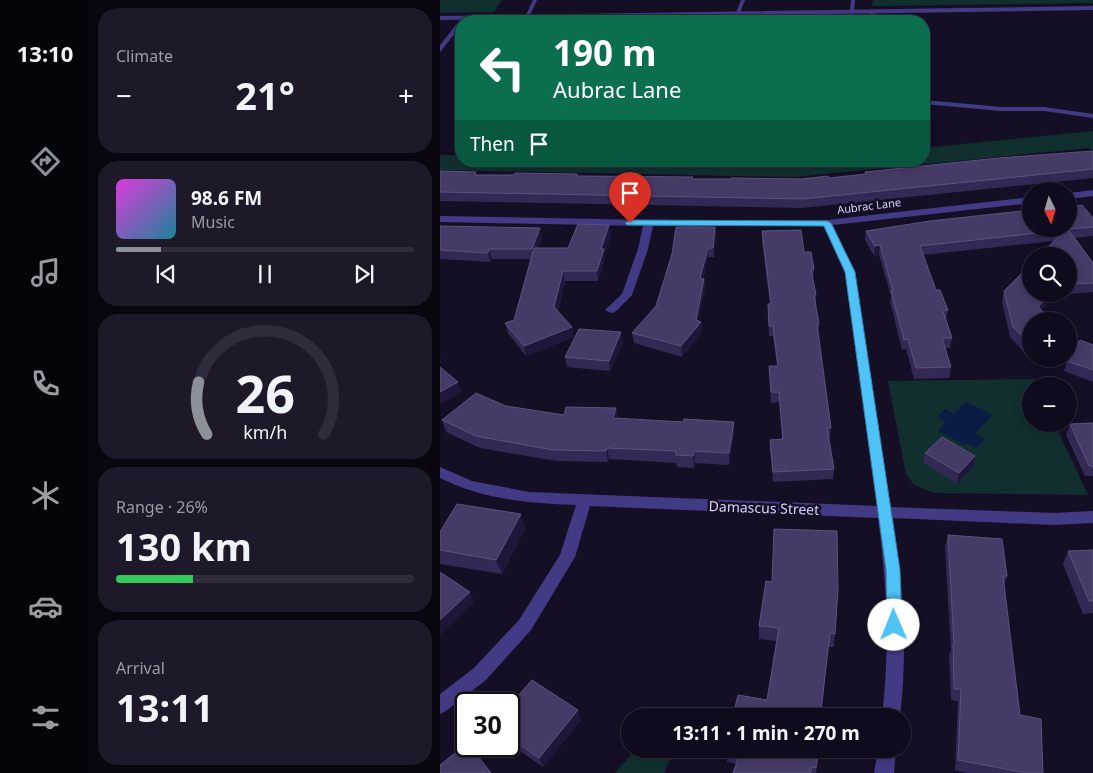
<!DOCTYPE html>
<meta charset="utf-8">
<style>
body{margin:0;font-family:"Noto Sans",sans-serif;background:#1e1929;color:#f1f3f6;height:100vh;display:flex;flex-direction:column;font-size:19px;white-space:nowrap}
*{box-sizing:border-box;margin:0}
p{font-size:16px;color:#9c9ba3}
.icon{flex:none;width:28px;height:28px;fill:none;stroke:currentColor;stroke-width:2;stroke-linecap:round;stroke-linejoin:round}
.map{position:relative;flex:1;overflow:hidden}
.details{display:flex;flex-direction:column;gap:8px;padding:8px;background:#09060f;width:350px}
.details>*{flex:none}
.top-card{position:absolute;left:15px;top:15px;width:475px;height:152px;border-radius:20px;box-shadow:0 2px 8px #0003,0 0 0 1px #302b3b;background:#0b6e4f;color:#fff;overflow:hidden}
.needle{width:32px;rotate:175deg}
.tools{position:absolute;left:582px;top:182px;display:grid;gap:10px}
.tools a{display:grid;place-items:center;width:55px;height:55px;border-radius:50%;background:#100b1c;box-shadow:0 2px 8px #0003,0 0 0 1px #302b3b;font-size:25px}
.speed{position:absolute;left:15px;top:692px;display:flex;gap:10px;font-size:25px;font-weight:700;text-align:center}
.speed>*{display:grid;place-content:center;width:65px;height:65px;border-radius:50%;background:#100b1c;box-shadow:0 2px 8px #0003,0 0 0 1px #302b3b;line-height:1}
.speed .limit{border:2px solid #111;border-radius:8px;background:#fff;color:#111}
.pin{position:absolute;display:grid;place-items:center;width:42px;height:42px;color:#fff;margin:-51px -21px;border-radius:50% 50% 50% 0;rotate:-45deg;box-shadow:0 0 5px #0007}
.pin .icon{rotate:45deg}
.me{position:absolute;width:55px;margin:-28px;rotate:359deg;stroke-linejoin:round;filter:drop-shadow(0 0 4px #0008)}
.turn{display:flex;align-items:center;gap:18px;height:105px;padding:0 15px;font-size:22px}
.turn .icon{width:65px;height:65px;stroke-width:2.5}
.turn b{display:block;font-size:35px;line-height:42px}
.then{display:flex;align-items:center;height:48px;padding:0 15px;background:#0003;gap:10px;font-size:19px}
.big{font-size:38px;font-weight:700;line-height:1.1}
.details .card{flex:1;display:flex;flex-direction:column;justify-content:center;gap:8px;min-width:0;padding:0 18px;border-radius:20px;background:#1e1929}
.details .dial{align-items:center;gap:0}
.dial svg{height:130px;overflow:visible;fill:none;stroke:#302b3b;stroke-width:7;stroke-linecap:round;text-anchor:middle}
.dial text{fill:#f1f3f6;stroke:none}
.song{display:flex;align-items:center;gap:15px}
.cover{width:60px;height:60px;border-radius:8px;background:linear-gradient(135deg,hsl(300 70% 55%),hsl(190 70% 35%))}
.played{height:5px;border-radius:2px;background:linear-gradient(90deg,#8c9099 15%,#302b3b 15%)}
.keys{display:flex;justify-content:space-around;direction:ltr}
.heat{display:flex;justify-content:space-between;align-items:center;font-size:28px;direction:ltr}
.charge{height:8px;border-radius:4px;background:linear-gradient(90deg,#34c759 26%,#302b3b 0)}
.trip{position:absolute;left:181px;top:708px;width:290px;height:50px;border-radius:25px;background:#100b1c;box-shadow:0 2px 8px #0003,0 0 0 1px #302b3b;font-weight:700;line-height:50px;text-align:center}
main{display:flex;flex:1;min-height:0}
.tab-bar{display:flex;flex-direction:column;width:90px;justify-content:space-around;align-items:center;background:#06040b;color:#9c9ba3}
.tab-bar .icon{width:35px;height:35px}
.tab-bar .active{color:#8c9099}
.tab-bar b{font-size:22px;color:#f1f3f6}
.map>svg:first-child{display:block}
.green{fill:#122f30}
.water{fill:#0a1b44}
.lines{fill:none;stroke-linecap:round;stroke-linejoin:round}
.lane{fill:#433a85;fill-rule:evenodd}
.street{fill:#433a85;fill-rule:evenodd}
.wall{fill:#342854}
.shaded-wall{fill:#20163a}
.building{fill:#463a66;stroke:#5d527e}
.route{fill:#4fc3f7;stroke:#337fa1}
.labels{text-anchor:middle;stroke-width:5;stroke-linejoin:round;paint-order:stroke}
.far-street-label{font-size:11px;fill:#dcd4ff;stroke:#150f26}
.street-label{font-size:14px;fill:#dcd4ff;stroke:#150f26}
</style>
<main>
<nav class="tab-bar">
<b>13:10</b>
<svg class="icon active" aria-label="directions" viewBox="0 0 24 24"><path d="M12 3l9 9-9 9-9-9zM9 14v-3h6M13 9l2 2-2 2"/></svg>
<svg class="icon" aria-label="music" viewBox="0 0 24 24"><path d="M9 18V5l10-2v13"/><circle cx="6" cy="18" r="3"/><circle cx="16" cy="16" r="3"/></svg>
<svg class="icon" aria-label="phone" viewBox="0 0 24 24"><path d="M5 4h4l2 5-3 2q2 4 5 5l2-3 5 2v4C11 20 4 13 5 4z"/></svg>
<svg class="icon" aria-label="climate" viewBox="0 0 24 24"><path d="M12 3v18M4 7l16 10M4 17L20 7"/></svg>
<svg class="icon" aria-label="car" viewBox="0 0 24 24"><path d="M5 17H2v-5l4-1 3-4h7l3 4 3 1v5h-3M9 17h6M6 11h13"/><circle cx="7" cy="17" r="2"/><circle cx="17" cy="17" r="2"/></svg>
<svg class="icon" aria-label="filters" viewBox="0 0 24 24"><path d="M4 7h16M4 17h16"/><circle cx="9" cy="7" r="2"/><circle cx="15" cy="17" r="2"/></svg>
</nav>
<section class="details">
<div class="card"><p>Climate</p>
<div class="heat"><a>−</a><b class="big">21°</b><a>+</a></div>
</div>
<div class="card">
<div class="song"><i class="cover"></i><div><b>98.6 FM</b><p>Music</p></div></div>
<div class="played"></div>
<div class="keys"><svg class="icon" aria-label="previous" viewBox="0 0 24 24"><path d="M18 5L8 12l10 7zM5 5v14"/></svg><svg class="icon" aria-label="pause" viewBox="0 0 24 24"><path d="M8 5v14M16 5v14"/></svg><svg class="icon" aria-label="next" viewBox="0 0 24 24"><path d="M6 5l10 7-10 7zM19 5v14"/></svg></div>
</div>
<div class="card dial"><svg viewBox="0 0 100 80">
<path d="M14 69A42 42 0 1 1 86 69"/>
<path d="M14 69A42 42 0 0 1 9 37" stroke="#8c9099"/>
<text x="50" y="56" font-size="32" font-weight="700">26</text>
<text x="50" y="72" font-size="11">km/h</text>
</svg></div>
<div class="card"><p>Range · 26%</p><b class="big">130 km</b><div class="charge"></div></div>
<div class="card"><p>Arrival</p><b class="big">13:11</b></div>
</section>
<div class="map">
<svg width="653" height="773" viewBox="0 0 653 773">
<rect width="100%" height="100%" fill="#150f26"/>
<!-- green -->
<path class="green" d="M 0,0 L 62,0 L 54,12 L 0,13 Z
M 433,0 L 653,0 L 653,3 L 432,6 Z
M 653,131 L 653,150 L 648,148 L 353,177 L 0,170 L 0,155 L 21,155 L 21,161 L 484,161 L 484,148 Z
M 595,379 L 598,386 L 591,386 L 591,424 L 615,424 L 648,495 L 494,493 L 474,485 L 466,474 L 448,381 Z
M 196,749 L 235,749 L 224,773 L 175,773 Z"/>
<!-- water -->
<path class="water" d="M 526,402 L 552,415 L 535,434 L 545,439 L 536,448 L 526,443 L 524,445 L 498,431 L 506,422 L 497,417 L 505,409 L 514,414 Z"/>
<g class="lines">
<!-- lane -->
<path class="lane" d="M 93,0 L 97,0 L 89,17 L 85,17 Z
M 301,0 L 305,0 L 300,13 L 298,14 L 296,13 Z
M 411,0 L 415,0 L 414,12 L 412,13 L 410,12 Z
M 428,10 L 432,10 L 437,21 L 433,21 Z
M 262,13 L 266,14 L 265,21 L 260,21 Z
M 484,100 L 561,107 L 604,107 L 653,114 L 653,118 L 604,111 L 561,111 L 484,104 Z"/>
<!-- street -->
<path class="street" d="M 653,6 L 653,10 L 0,20 L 0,16 Z
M 19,21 L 24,21 L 21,21 L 21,26 L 0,52 L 0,45 Z
M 653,190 L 653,196 L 629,199 L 629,193 Z
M 591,197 L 591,203 L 393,225 L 415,272 L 451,507 L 614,513 L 653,511 L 653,523 L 614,525 L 453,518 C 463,583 468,651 460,716 L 442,716 C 450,650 447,583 438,518 L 150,506 L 135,557 L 91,630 L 46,680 L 6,711 L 0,714 L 0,694 L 34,668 L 79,620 L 120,555 L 136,505 C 87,503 45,500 0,478 L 0,467 L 32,481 L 89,492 L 437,506 L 405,272 L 383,226 L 213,226 L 208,249 L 192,295 L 175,312 L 171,313 L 165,310 L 182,294 L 198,249 L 203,226 L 0,222 L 0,216 L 209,220 L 387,220 Z
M 438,749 L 456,749 L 454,773 L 434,773 Z"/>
</g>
<!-- wall -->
<path class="wall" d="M 653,151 L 653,178 L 362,208 L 0,201 L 0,171 L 37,175 L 137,174 L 138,176 L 253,179 L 361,179 L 389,178 L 425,174 L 425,172 Z
M 653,218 L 653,236 L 634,238 L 653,263 L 653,292 L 631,294 L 629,291 L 629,256 L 605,256 L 608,247 L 614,241 L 483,255 L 496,290 L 508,310 L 506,320 L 512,338 L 510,348 L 505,348 L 511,367 L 509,378 L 474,379 L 466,349 L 462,350 L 450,301 L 451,296 L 439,255 L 434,256 L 425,240 L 426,231 Z
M 0,226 L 102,238 L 98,248 L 128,248 L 171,235 L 165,253 L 165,258 L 158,281 L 125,281 L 118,311 L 132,327 L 134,337 L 86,356 L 68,333 L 65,323 L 74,320 L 91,259 L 52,259 L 50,262 L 0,259 Z
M 275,227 L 276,237 L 274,257 L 268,257 L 263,279 L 264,279 L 265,288 L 258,321 L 261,322 L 262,332 L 242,357 L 194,343 L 192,333 L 216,306 Z
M 322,231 L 364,252 L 374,269 L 373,279 L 376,295 L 376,305 L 379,324 L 378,334 L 391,428 L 390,438 L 389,438 L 394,469 L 393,479 L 333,482 L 330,450 L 330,440 L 342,439 L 339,402 L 331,403 L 329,366 L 337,366 L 333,336 L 329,336 L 328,304 L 330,304 L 322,241 Z
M 564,291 L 591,294 L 616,294 L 591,321 L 591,359 L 605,359 L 593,362 L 570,337 L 562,301 Z
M 183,342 L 170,371 L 127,367 L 125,357 Z
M 653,345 L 653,382 L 624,371 L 627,361 Z
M 66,406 L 124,415 L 176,408 L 178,419 L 243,422 L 294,422 L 294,433 L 289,465 L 255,463 L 254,468 L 237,467 L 236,463 L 169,459 L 168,462 L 116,461 L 40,448 L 6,432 L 2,420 Z
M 653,423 L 653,476 L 645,476 L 626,435 L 630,424 Z
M 485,453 L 533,467 L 517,483 L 483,463 Z
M 85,529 L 62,574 L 0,564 L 0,532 Z
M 508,535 L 567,576 L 564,586 L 580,715 L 603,773 L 528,773 L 515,770 L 518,701 L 511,700 L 509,656 L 511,651 L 505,547 Z
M 653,550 L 653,613 L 643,614 L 623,564 L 628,551 Z
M 319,626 L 395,634 L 394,647 L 388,647 L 382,710 L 327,700 L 336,641 L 319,639 Z
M 69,706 L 141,720 L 103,767 L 69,743 Z
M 286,749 L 379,749 L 376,773 L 293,773 L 296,764 L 287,762 Z"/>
<!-- shaded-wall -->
<path class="shaded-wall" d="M 169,225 L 171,235 L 165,253 L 165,258 L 158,281 L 157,271 L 161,249 Z
M 275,227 L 276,237 L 274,257 L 273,248 Z
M 100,228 L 102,238 L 94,259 L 92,249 Z
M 440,245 L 439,255 L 434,256 L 435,246 Z
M 268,248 L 268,257 L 261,288 L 260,278 Z
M 49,249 L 52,259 L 50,262 L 48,253 Z
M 123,271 L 125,281 L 116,317 L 114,307 Z
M 264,279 L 265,288 L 257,326 L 261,322 L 262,332 L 242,357 L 241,346 L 256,320 Z
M 610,294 L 616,294 L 595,317 L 598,307 Z
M 132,327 L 134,337 L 86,356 L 84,346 Z
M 181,332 L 183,342 L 170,371 L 169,361 Z
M 634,342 L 631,352 L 629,353 L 629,343 Z
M 0,355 L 2,362 L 0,363 Z
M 594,359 L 605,359 L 593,362 Z
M 18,382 L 22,392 L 0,404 L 0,392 Z
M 176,408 L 178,419 L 173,418 Z
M 294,422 L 294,433 L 289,465 L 289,453 Z
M 167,448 L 169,459 L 168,462 L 166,451 Z
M 254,451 L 255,463 L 254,468 L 253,456 Z
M 535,456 L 533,467 L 517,483 L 519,473 Z
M 81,514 L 85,529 L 62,574 L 56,560 Z
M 30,592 L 34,602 L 0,635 L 0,620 Z
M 138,710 L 141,720 L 103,767 L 99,758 Z"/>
<!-- building -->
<path class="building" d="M 653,151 L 653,169 L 363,199 L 0,192 L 0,171 L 36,172 L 35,175 L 74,175 L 75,173 L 137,174 L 137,176 L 253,177 L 252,179 L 291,179 L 291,178 L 361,179 L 388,176 L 389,178 L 426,174 L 425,172 L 559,158 Z
M 642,205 L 653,218 L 653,227 L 628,229 L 653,263 L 653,283 L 634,284 L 629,277 L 629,256 L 614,256 L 608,247 L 625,230 L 480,246 L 496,290 L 500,290 L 508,310 L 503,311 L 512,338 L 502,338 L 511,367 L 476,368 L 468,339 L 464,340 L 451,291 L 453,291 L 440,245 L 435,246 L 426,231 L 490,221 L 591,210 L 591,229 L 629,229 L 629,207 Z
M 138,224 L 169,225 L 161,249 L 164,249 L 157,271 L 123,271 L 114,307 L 132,327 L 84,346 L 65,323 L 74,320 L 94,248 L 128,248 Z
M 0,226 L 100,228 L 92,249 L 49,249 L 48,253 L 0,250 Z
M 236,227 L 275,227 L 273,248 L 268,248 L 260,278 L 264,279 L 256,320 L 261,322 L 241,346 L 192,333 L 216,306 L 232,254 Z
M 361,230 L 364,252 L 371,252 L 374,269 L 371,269 L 376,295 L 374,295 L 379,324 L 377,324 L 391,428 L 387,428 L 394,469 L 333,472 L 330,440 L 343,439 L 339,392 L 331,392 L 329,366 L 338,366 L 333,326 L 329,326 L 328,304 L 331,304 L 322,231 Z
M 589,266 L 591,267 L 591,294 L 610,294 L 598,307 L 613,321 L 591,321 L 591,346 L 573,327 L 564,291 Z
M 139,329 L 181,332 L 169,361 L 125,357 Z
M 629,337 L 634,342 L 629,343 Z
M 640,340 L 653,345 L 653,370 L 627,361 Z
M 0,367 L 18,382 L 0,392 Z
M 36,393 L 66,406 L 124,415 L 126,407 L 176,408 L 173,418 L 243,422 L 244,419 L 294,422 L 289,453 L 254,451 L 253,456 L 236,455 L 236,451 L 167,448 L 166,451 L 113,450 L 36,436 L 2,420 Z
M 653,423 L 653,466 L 649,466 L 630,424 Z
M 502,437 L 535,456 L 519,473 L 485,453 Z
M 17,504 L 81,514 L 56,560 L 0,550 L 0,532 Z
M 334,529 L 397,531 L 398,590 L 395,634 L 390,633 L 381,710 L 384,711 L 383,716 L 293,716 L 298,695 L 327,700 L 339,628 L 319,626 L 326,581 L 332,582 Z
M 508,535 L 562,539 L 567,576 L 563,576 L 580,715 L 601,719 L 603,773 L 586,773 L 518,760 L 521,689 L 514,689 L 513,644 L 514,644 Z
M 653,550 L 653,601 L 649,601 L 628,551 Z
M 0,572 L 30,592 L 0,620 Z
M 92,680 L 138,710 L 99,758 L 69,737 L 69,706 Z
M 26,744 L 26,746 L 30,746 L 51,773 L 0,773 L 0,765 Z
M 286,749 L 379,749 L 376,768 L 372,767 L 370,773 L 293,773 L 300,753 L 286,750 Z"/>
<!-- route -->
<path class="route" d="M 190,220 L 387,221 L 391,223 L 415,272 L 460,570 L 462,625 L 460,630 L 454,632 L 449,630 L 447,625 L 446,570 L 405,272 L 384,226 L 187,225 L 185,223 Z"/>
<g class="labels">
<!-- far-street labels -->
<g class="far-street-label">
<text transform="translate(429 206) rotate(-7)" y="4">Aubrac Lane</text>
</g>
<!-- street labels -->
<g class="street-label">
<text transform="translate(324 508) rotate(2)" y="5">Damascus Street</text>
</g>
</g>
</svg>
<div class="tools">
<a><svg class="needle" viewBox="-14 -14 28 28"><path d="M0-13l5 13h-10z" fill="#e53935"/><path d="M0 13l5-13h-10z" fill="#9c9ba3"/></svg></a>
<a><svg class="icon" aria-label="search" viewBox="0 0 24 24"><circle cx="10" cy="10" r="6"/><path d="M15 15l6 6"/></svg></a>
<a>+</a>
<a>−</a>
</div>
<div class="speed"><div class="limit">30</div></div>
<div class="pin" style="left:190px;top:223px;background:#d93025"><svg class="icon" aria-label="arrive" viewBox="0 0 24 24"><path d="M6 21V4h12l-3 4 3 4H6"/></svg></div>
<svg class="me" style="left:454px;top:625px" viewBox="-20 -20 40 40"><circle r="19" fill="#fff"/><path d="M0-13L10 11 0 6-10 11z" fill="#4fc3f7"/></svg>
<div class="trip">13:11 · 1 min · 270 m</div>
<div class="top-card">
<div class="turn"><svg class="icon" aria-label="left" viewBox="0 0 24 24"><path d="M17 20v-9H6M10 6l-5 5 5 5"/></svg><div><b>190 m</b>Aubrac Lane</div></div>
<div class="then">Then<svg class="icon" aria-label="arrive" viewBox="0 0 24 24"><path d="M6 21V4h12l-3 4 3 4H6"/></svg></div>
</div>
</div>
</main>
